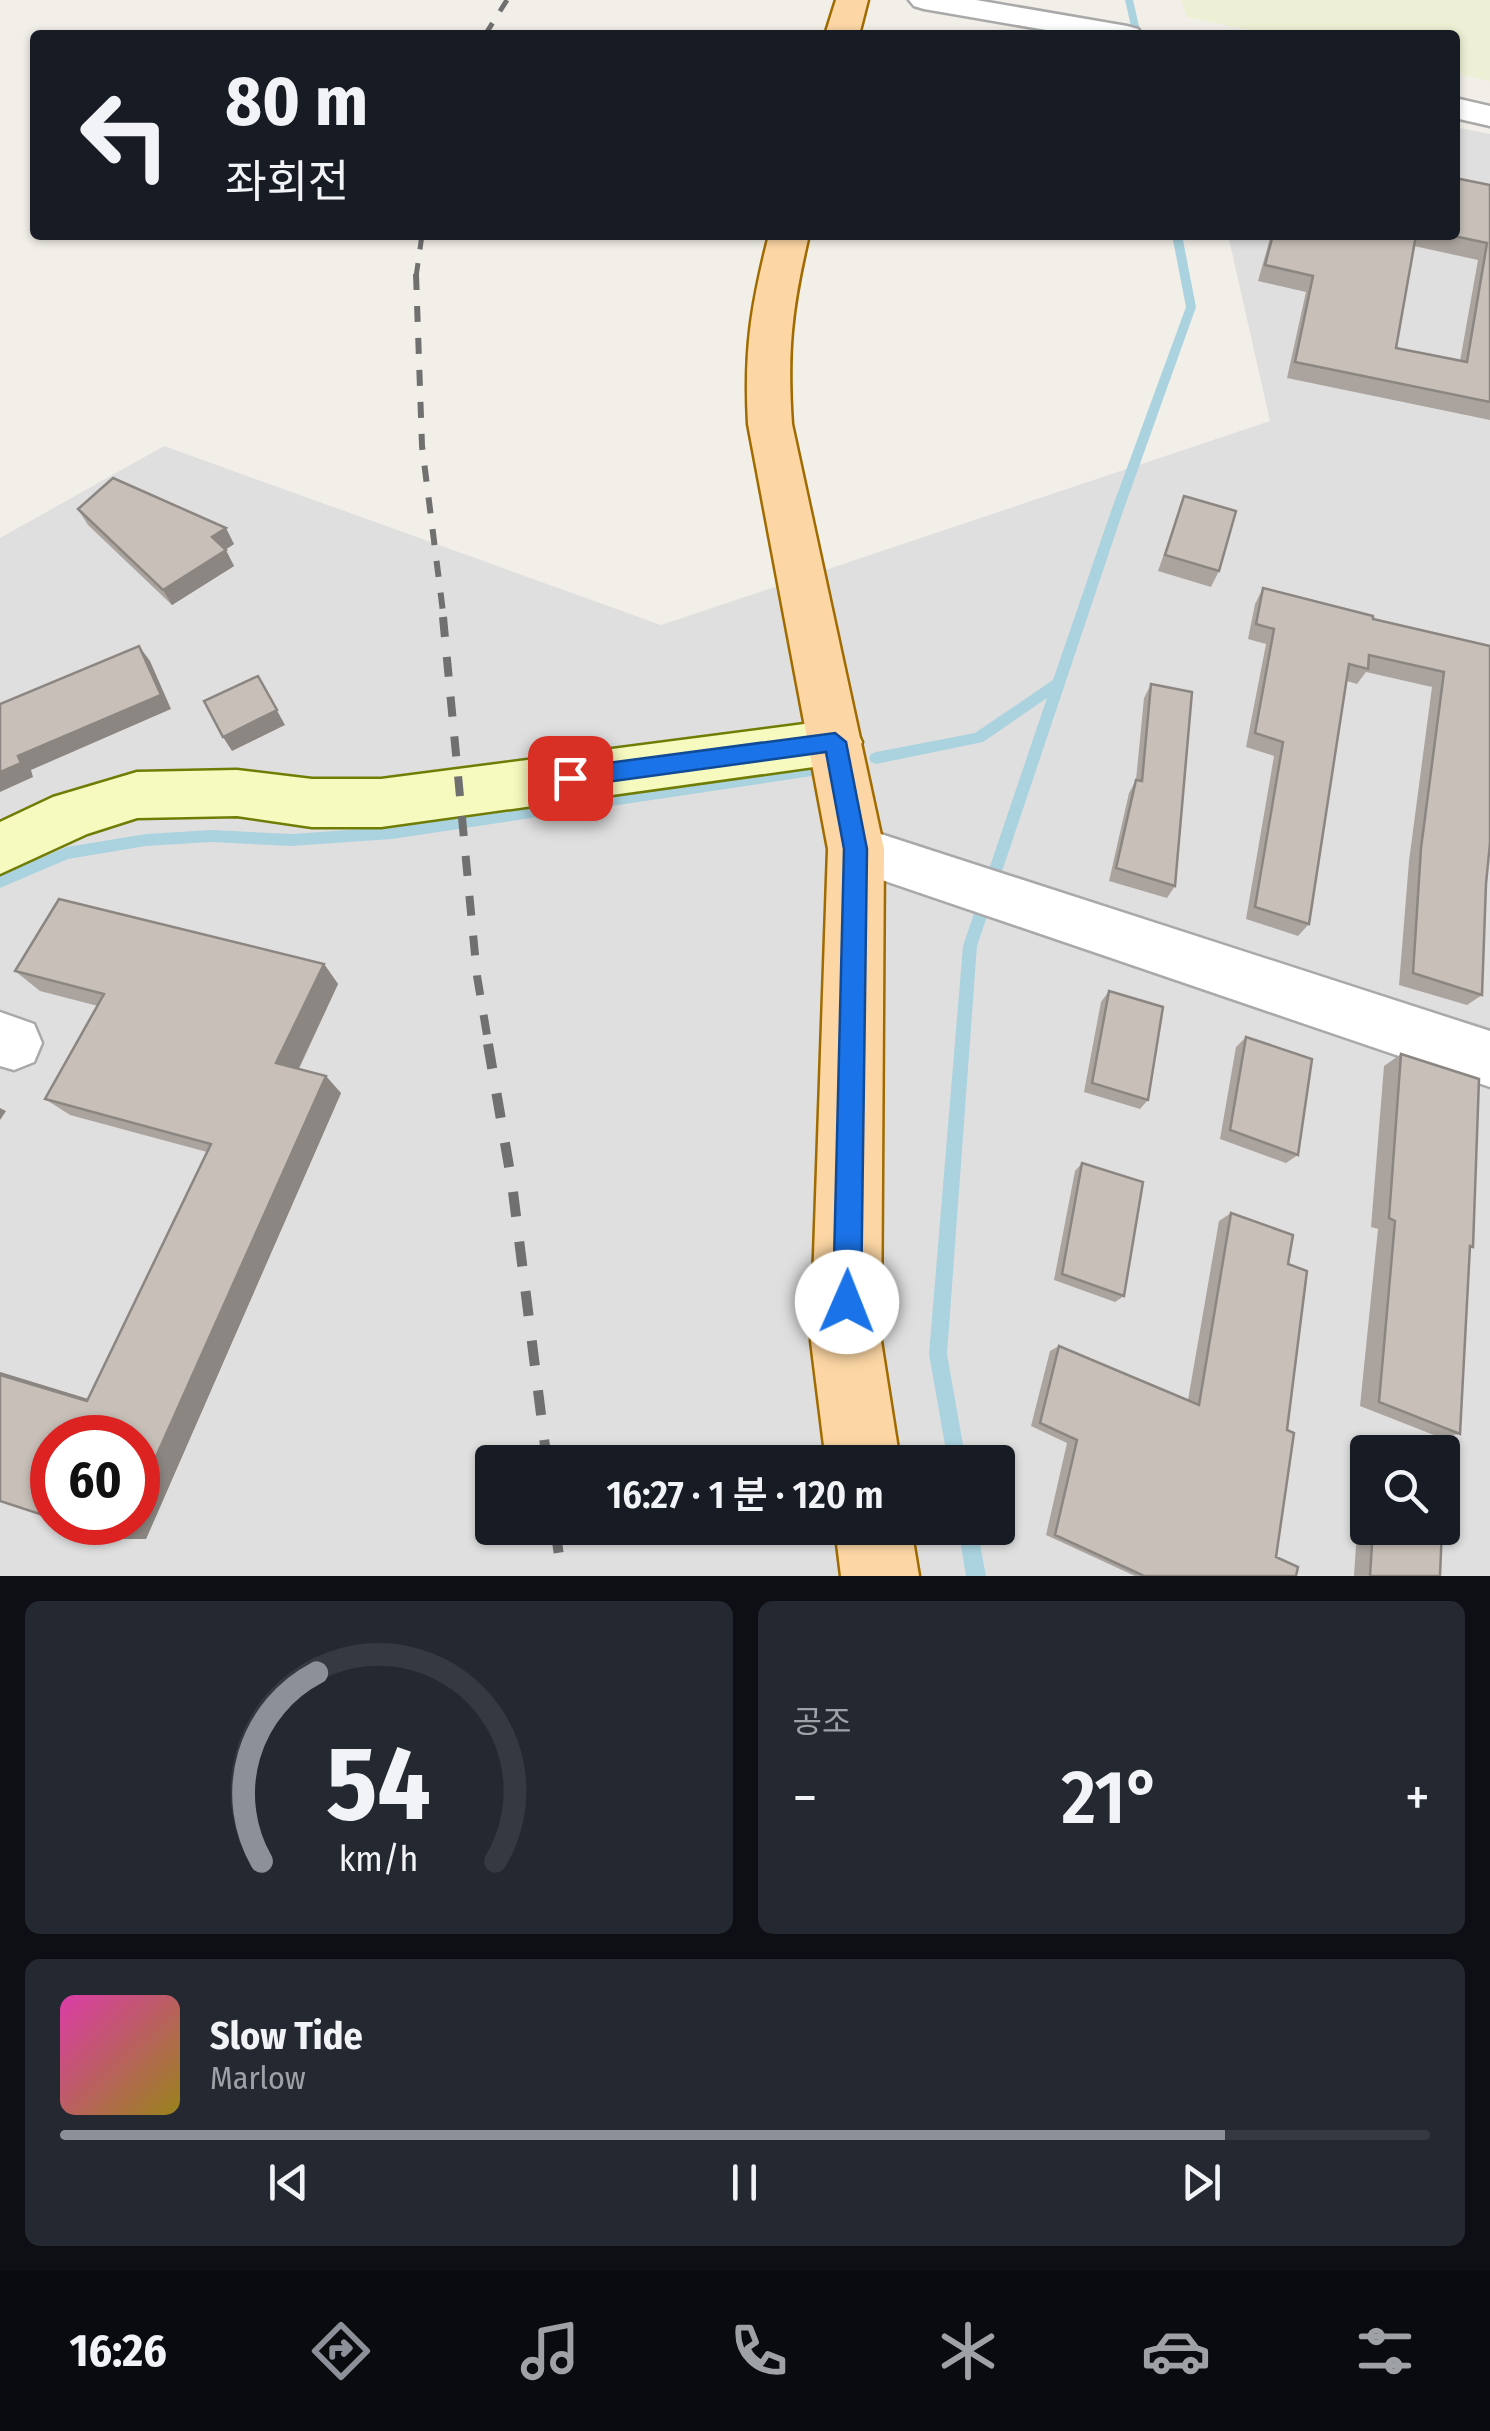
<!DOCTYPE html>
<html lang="ko">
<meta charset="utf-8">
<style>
body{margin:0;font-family:"Fira Sans Condensed","Noto Sans KR",sans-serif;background:#242831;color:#f1f3f6;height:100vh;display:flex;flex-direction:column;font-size:38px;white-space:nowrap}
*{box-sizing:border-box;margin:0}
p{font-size:32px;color:#9ea1a6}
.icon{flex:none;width:55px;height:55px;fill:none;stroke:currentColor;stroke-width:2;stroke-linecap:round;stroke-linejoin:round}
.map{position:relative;height:1576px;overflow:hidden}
.details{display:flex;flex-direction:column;gap:25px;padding:25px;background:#0d0f14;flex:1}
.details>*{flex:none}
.guide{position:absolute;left:30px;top:30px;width:1430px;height:210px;border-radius:10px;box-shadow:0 2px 8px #0004;background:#171b24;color:#f1f3f6;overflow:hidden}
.buttons{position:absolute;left:1350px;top:1435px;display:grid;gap:20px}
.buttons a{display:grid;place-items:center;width:110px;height:110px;border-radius:10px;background:#171b24;box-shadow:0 2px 8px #0004;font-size:50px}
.speed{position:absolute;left:30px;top:1415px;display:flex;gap:20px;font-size:50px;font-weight:700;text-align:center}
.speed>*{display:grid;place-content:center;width:130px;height:130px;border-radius:50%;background:#171b24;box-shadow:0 2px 8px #0004;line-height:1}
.speed .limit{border:15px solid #d22;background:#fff;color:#111}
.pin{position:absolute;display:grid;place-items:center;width:85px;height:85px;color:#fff;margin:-42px;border-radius:20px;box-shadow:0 5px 15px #0006}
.me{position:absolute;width:110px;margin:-55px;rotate:1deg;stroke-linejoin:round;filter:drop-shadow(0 0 8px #0008)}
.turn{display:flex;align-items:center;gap:35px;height:210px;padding:0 30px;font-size:45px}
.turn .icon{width:130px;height:130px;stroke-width:2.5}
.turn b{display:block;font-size:70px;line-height:85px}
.big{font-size:75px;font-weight:600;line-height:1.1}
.details .widget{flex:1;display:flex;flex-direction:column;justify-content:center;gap:15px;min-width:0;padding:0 35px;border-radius:15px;background:#242831}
.details .dial{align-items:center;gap:0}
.dial svg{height:260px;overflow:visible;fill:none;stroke:#363941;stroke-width:7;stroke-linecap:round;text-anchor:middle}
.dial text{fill:#f1f3f6;stroke:none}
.song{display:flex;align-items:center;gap:30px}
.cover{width:120px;height:120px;border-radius:15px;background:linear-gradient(135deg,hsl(320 70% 55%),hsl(50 70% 35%))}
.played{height:10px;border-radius:5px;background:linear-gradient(90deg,#8c9099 85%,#363941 85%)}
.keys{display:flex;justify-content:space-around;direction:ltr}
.heat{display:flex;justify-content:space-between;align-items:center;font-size:55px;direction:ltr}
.details .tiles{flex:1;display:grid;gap:25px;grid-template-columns:1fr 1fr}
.widget:last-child{grid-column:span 2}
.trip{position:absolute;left:475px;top:1445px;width:540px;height:100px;border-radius:10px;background:#171b24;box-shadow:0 2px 8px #0004;font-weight:600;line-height:100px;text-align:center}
.tab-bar{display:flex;height:160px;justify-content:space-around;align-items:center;background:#090b0e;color:#9ea1a6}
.tab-bar .icon{width:70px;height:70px}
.tab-bar .current{color:#8c9099}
.tab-bar b{font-size:45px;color:#f1f3f6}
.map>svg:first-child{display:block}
.residential{fill:#e0dfdf;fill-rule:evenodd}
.farmland{fill:#eef0d5}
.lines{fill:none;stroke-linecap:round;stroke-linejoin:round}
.stream{fill:#aad3df;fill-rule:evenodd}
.street-casing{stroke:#a9a9a9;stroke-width:5}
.secondary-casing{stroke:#707d05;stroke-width:5}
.primary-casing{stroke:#a06b00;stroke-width:5}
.street{fill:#fff;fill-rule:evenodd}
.secondary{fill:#f7fabf;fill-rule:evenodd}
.primary{fill:#fcd6a4;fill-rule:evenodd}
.rail-far3{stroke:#707070;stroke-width:5;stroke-dasharray:14 14;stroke-linecap:butt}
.rail-far2{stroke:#707070;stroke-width:6;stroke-dasharray:16 16;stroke-linecap:butt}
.rail-far1{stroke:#707070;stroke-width:8;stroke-dasharray:20 20;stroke-linecap:butt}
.rail{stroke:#707070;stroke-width:10;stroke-dasharray:25 25;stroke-linecap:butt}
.wall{fill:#aba49e;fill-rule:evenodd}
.shaded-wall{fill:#8b8681}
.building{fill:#c7bfb8;stroke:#8b8681;stroke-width:2.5}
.route{fill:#1a73e8;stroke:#114b97;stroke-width:2.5}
</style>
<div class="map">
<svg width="1490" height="1576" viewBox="0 0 1490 1576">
<rect width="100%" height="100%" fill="#f2efe9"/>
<!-- residential -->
<path class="residential" d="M 1455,127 L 1490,134 L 1490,1576 L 0,1576 L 0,538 L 164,446 L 661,625 L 1270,421 L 1228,235 L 1455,235 ZM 52,1438 L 138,1438 L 138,1522 L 52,1522 ZM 1368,1452 L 1442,1452 L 1442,1528 L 1368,1528 ZM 492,1462 L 998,1462 L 998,1528 L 492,1528 Z"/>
<!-- farmland -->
<path class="farmland" d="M 1181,0 L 1490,0 L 1490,81 L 1455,73 L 1455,35 L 1273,35 L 1187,17 Z"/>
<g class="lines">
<!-- stream -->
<path class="stream" d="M 1125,0 L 1133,0 L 1141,35 L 1133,35 Z
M 1172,235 L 1182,235 L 1196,307 L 1122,514 L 977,946 L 947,1354 L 966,1462 L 948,1462 L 929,1354 L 963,946 L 1047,698 L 983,742 L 876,764 L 871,762 L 869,758 L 871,754 L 876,752 L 975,733 L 1053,680 L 1110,514 L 1186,307 Z
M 812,764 L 817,766 L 819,770 L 817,774 L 812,776 L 392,839 L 291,846 L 212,842 L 146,846 L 68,859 L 0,888 L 0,875 L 67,847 L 146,834 L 212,830 L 291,834 L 392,827 Z
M 958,1528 L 977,1528 L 986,1576 L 966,1576 Z"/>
<!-- street casing -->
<g class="street-casing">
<path id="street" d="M 909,0 L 976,0 L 1127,26 L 1138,29 L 1142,35 L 1075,35 L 924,9 L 914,6 Z
M 1455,98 L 1490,106 L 1490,126 L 1455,118 Z
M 856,826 L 1490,1031 L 1490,1087 L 838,865 L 830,849 L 838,833 Z
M 0,1012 L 34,1024 L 42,1043 L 34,1062 L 14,1070 L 0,1066 Z"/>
</g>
<!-- secondary casing -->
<g class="secondary-casing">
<path id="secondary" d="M 835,720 L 854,726 L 862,742 L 854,758 L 835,764 L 381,827 L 312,827 L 237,816 L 137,818 L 87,834 L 0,874 L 0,822 L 53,797 L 137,772 L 237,770 L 312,779 L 381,779 Z"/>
</g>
<!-- primary casing -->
<g class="primary-casing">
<path id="primary" d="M 836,0 L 868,0 L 859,35 L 825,35 Z
M 769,235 L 809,235 C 792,307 787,350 792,424 L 884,849 L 881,1341 L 900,1462 L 826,1462 L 811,1341 L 828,849 L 748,424 C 744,350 751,306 769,235 Z
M 835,1528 L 911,1528 L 919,1576 L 841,1576 Z"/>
</g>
<!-- street -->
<use href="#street" class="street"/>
<!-- secondary -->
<use href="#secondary" class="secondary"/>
<!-- primary -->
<use href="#primary" class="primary"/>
<!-- rail-far3 -->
<path class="rail-far3" d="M 485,35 L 507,0
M 416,277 L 422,235"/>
<!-- rail-far2 -->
<path class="rail-far2" d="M 416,274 L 422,446 L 444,620"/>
<!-- rail-far1 -->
<path class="rail-far1" d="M 443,617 L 477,976 L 489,1047"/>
<!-- rail -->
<path class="rail" d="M 488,1044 L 512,1184 L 547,1462
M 555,1528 L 562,1576"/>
</g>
<!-- wall -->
<path class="wall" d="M 1490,185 L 1490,420 L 1287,378 L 1306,292 L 1258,281 L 1271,235 L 1455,235 ZM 1414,246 L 1478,260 L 1460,361 L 1396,348 Z
M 1184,496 L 1219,571 L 1211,587 L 1158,571 Z
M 78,509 L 234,544 L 225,550 L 234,566 L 172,605 L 88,525 Z
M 1263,588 L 1373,619 L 1490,646 L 1486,884 L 1482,995 L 1467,1005 L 1399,985 L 1409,861 L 1432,687 L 1366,672 L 1357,684 L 1347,681 L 1309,924 L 1298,936 L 1246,919 L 1274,756 L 1246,747 L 1266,644 L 1248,639 L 1255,604 Z
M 1151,684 L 1175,886 L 1167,898 L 1109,881 L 1129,793 L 1136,780 L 1144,698 Z
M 324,964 L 338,984 L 299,1069 L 341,1093 L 146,1539 L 119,1539 L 0,1372 L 88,1399 L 207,1152 L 70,1115 L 45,1099 L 98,1006 L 40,991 L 15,971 Z
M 1109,991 L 1148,1100 L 1140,1109 L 1084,1092 L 1101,1002 Z
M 1246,1037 L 1298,1155 L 1286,1163 L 1220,1139 L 1236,1047 Z
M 1401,1054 L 1473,1247 L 1470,1248 L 1460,1434 L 1439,1437 L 1360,1406 L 1378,1229 L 1371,1227 L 1384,1066 Z
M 1082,1163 L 1124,1296 L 1115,1302 L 1054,1280 L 1075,1171 Z
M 1231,1213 L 1288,1264 L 1287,1430 L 1276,1557 L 1296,1576 L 1135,1576 L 1046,1535 L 1067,1443 L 1031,1426 L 1050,1351 L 1059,1346 L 1188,1400 L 1219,1221 Z
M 1360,1484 L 1368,1484 L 1368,1528 L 1442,1528 L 1440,1576 L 1354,1576 Z"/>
<!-- shaded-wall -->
<path class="shaded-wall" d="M 226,528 L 234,544 L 220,553 L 212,537 Z
M 226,550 L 234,566 L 172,605 L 163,590 Z
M 139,646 L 150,661 L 171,709 L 31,770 L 33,777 L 0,792 L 0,772 Z
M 258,676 L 285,725 L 232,751 L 223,737 Z
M 324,964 L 338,984 L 293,1080 L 276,1063 Z
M 326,1076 L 341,1093 L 146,1539 L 119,1539 L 126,1522 L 138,1522 L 138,1497 Z
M 0,1108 L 6,1111 L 0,1120 Z
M 0,1372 L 114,1407 L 87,1401 L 0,1375 Z"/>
<!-- building -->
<path class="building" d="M 1455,178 L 1490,185 L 1490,402 L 1295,362 L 1313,276 L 1265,265 L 1273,235 L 1416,235 L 1396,348 L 1467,362 L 1487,243 L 1449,235 L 1455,235 Z
M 113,478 L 226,528 L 212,537 L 226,550 L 163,590 L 78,509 Z
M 1184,496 L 1236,511 L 1219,571 L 1165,555 Z
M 1263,588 L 1373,616 L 1373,619 L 1490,646 L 1490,843 L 1486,884 L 1482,995 L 1413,973 L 1421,848 L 1444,672 L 1369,655 L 1368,669 L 1349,664 L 1309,924 L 1255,907 L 1283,742 L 1255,733 L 1274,629 L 1256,624 Z
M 139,646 L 161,695 L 18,756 L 21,763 L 0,772 L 0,704 Z
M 258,676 L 277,710 L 223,737 L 204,701 Z
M 1151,684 L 1192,692 L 1175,886 L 1116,868 L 1136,780 L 1142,781 Z
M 59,899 L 324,964 L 276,1063 L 326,1076 L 138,1497 L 138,1438 L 52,1438 L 52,1518 L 0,1501 L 0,1375 L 87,1401 L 211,1144 L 45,1099 L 104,994 L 15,971 Z
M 1109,991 L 1163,1007 L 1148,1100 L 1092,1083 Z
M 1246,1037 L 1312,1059 L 1298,1155 L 1230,1130 Z
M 1401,1054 L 1479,1079 L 1473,1247 L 1470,1246 L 1460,1434 L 1379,1402 L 1395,1221 L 1389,1218 Z
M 1082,1163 L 1143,1182 L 1124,1296 L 1062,1274 Z
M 1231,1213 L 1293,1235 L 1288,1264 L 1307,1271 L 1287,1430 L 1294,1433 L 1276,1557 L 1298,1567 L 1296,1576 L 1144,1576 L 1055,1535 L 1077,1440 L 1040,1423 L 1059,1346 L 1199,1405 Z
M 68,1522 L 126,1522 L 119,1539 Z
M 1373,1528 L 1442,1528 L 1440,1576 L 1370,1576 Z"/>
<!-- route -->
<path class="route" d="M 835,733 L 846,742 L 867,849 L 861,1302 L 857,1312 L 847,1316 L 837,1312 L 833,1302 L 844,849 L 826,752 L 570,787 L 562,784 L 559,778 L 562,771 L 570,768 Z"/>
</svg>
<div class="buttons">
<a><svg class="icon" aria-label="search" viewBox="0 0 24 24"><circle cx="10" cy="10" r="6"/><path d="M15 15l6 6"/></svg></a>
</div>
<div class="speed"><div class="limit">60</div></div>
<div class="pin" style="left:570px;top:778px;background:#d93025"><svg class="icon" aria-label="arrive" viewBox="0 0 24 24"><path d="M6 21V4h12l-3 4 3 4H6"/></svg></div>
<svg class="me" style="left:847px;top:1302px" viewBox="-20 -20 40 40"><circle r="19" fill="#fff"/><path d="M0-13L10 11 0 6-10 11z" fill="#1a73e8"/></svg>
<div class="trip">16:27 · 1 분 · 120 m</div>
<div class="guide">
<div class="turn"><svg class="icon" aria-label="left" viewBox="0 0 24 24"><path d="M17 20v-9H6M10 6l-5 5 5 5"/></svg><div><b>80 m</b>좌회전</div></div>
</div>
</div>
<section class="details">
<div class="tiles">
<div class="widget dial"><svg viewBox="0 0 100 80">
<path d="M14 69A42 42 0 1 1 86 69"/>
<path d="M14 69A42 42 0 0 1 31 11" stroke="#8c9099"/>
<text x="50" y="56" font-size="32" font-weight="700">54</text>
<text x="50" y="72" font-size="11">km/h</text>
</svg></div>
<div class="widget"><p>공조</p>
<div class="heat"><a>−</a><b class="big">21°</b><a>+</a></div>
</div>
<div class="widget">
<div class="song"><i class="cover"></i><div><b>Slow Tide</b><p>Marlow</p></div></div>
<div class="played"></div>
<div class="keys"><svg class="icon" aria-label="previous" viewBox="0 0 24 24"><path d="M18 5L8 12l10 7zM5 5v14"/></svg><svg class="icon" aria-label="pause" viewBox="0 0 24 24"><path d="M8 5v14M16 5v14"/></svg><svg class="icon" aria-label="next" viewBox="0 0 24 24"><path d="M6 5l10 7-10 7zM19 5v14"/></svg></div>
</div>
</div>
</section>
<nav class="tab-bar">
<b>16:26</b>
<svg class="icon current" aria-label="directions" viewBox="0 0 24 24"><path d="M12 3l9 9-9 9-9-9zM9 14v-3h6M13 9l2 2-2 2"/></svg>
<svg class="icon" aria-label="music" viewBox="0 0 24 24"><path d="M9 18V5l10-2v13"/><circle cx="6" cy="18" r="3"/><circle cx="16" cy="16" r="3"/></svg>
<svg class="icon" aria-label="phone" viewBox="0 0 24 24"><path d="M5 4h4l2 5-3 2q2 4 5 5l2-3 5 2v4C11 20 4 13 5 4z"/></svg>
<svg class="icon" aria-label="climate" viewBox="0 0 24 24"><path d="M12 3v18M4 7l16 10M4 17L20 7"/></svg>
<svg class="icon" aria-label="car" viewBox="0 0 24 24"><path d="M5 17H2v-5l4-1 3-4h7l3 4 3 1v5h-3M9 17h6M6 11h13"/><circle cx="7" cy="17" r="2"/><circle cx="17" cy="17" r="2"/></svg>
<svg class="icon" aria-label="filters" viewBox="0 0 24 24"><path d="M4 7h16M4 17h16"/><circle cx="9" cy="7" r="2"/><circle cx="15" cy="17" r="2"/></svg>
</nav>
